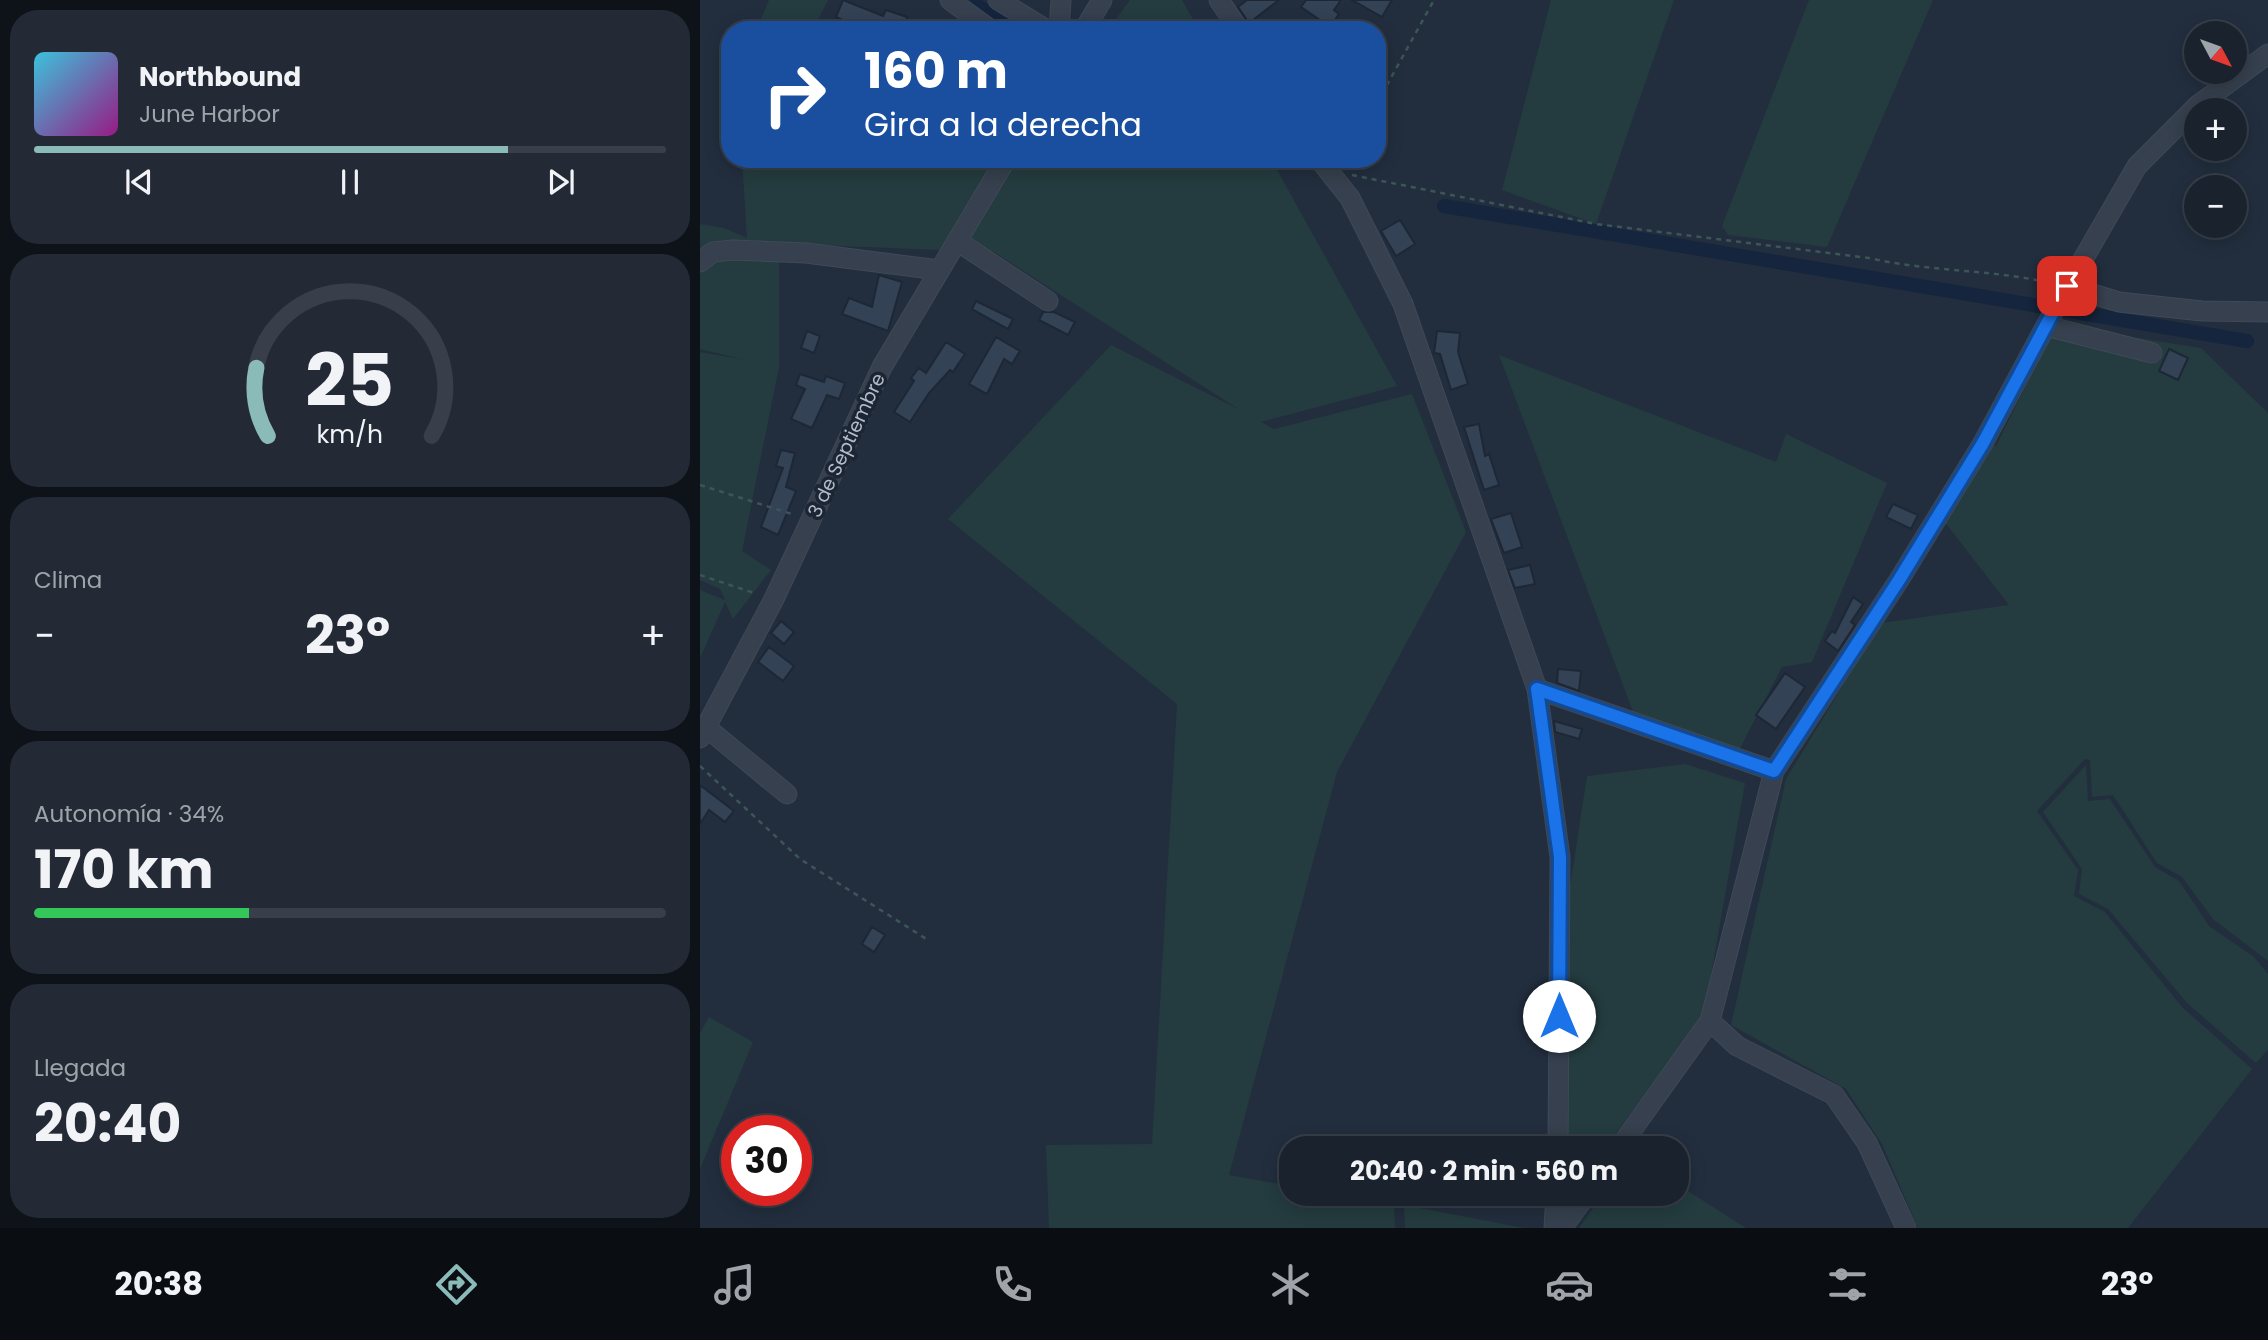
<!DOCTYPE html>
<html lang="es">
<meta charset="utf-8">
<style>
body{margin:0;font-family:Poppins,sans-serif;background:#232a36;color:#f1f3f6;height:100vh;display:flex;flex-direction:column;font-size:26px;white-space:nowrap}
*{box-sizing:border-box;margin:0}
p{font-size:23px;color:#9fa4aa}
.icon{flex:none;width:38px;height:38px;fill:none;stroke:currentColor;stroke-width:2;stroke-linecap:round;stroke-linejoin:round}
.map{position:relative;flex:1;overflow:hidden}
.drawer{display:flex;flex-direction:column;gap:10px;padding:10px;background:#0e1319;width:700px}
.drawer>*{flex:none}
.guide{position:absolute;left:21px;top:21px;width:665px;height:147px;border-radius:28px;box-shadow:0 4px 18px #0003,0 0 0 2px #383f4a;background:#1a4fa0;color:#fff;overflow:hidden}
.needle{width:46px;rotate:131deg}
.fabs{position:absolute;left:1484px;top:21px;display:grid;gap:14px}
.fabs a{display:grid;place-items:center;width:63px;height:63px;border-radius:50%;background:#1a222e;box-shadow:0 4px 18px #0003,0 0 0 2px #383f4a;font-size:35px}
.speed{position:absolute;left:21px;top:1115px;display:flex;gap:14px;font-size:35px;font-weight:700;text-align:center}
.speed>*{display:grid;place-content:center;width:91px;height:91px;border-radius:50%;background:#1a222e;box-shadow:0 4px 18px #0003,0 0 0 2px #383f4a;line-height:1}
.speed .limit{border:10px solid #d22;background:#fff;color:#111}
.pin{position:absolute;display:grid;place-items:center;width:60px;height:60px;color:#fff;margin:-30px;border-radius:14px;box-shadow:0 4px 10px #0006}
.me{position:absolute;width:77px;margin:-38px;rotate:0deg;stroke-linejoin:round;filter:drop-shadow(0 0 5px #0008)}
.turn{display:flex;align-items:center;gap:24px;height:147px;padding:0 28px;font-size:32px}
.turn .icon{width:91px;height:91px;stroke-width:2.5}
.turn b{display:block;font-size:49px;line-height:60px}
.big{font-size:52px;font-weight:700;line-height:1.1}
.drawer .tile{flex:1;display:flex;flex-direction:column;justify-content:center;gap:10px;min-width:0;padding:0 24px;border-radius:28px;background:#232a36}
.drawer .dial{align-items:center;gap:0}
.dial svg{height:182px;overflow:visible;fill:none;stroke:#383f4a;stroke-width:7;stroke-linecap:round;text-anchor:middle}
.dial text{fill:#f1f3f6;stroke:none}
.song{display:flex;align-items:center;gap:21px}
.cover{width:84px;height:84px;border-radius:10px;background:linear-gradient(135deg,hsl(190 70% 55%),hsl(310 70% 35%))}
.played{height:7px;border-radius:4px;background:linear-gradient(90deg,#8bbbb9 75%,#383f4a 75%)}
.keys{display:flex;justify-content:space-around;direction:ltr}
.heat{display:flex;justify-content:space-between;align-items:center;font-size:38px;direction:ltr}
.charge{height:10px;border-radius:5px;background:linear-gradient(90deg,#34c759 34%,#383f4a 0)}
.trip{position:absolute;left:579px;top:1136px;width:410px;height:70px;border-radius:28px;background:#1a222e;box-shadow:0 4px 18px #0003,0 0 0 2px #383f4a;font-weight:700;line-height:70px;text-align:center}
.dock{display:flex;height:112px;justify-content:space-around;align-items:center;background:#0a0e12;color:#9fa4aa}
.dock .icon{width:49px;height:49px}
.dock .active{color:#8bbbb9}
.dock b{font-size:32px;color:#f1f3f6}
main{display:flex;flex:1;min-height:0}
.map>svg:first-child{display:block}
.green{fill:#243c3f}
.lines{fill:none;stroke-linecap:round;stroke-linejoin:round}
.canal{stroke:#15253d;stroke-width:14}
.building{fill:#344255;stroke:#1d2735;stroke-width:2}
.minor-casing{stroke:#3f4957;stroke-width:21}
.path{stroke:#3d5557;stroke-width:2.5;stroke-dasharray:5 5;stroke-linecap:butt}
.minor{stroke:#36404e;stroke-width:19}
.route-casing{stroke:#114b97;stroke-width:18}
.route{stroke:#1a73e8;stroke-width:12}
.labels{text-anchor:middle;stroke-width:7;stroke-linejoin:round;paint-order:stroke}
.street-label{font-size:19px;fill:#b2bbc9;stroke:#1c2533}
</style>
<main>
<section class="drawer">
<div class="tile">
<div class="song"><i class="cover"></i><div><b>Northbound</b><p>June Harbor</p></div></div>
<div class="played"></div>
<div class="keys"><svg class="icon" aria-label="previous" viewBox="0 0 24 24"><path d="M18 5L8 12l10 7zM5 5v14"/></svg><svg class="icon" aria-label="pause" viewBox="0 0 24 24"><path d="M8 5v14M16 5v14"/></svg><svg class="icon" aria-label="next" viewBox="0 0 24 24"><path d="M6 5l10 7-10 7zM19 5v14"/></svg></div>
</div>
<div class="tile dial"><svg viewBox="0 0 100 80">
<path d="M14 69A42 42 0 1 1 86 69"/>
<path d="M14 69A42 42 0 0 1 9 39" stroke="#8bbbb9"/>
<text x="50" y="56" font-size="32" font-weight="700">25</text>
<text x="50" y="72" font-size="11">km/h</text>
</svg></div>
<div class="tile"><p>Clima</p>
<div class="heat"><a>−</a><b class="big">23°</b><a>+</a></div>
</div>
<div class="tile"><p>Autonomía · 34%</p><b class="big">170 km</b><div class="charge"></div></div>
<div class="tile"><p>Llegada</p><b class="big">20:40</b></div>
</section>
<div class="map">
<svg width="1568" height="1228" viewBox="0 0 1568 1228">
<rect width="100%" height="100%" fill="#222e3e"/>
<!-- green -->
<path class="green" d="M 69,0 L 128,0 L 113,30 L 56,30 Z
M 430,0 L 482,0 L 499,30 L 408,30 Z
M 851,0 L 974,0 L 896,224 L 802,190 Z
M 1109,0 L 1233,0 L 1127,247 L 1028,235 L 1022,226 Z
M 42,159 L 571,159 L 697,386 L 561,422 L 574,429 L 712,394 L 766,532 L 637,772 L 529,1175 L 591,1186 L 592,1194 L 635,1194 L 694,1203 L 695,1228 L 349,1228 L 346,1145 L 452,1144 L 477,704 L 248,519 L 411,345 L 540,410 L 294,252 L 60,243 L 79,252 L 79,367 L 42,551 L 71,570 L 33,619 L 25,602 L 0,658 L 0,590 L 25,600 L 20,589 L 0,580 L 0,352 L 45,360 L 0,349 L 0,224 L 24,228 L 47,238 Z
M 1356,325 L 1501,348 L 1568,413 L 1568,961 L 1513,919 L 1482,877 L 1457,863 L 1413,795 L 1392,797 L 1390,760 L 1385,759 L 1337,811 L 1378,870 L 1374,896 L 1405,912 L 1482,1007 L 1552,1069 L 1428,1228 L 1218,1228 L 1182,1144 L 1146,1089 L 1031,1025 L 1086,779 L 1181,623 L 1309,605 L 1244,521 L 1292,444 L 1296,446 Z
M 799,355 L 1076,462 L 1086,434 L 1187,483 L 1112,662 L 1082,667 L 1036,756 L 935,717 Z
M 985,764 L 1045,783 L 1004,1014 L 905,1148 L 868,1148 L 868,900 L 887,776 Z
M 1386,765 L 1388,801 L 1410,799 L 1455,867 L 1479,881 L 1509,926 L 1554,957 L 1568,974 L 1568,1050 L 1556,1063 L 1487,1003 L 1408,909 L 1379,894 L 1382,869 L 1343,812 Z
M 9,1017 L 53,1042 L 0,1169 L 0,1033 Z
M 977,1184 L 1046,1228 L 879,1228 L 903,1194 L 976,1194 Z
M 704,1205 L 824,1228 L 705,1228 Z"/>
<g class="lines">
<!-- canal -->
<path class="canal" d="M 269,0 L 315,30
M 744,206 L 1547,341"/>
</g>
<!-- building -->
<path class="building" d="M 143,0 L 183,16 L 186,10 L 207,17 L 203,30 L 188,30 L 163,21 L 160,28 L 136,17 Z
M 547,0 L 579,0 L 549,23 L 538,7 Z
M 606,0 L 641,0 L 634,10 L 639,14 L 630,27 L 601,7 Z
M 652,0 L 692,0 L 682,17 Z
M 700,220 L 715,244 L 696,256 L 681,231 Z
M 179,275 L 202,282 L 188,331 L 142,314 L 149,298 L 172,307 Z
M 276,301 L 313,319 L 308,329 L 272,309 Z
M 343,312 L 354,312 L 375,322 L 368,335 L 339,320 Z
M 107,331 L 120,336 L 114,353 L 101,348 Z
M 737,331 L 760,333 L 758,352 L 768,384 L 751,390 L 740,354 L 734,353 Z
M 296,337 L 320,351 L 312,364 L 304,359 L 287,394 L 269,384 Z
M 246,342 L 265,354 L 253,372 L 250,370 L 229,393 L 210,422 L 194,412 L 214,381 L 211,378 L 219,368 L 226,373 Z
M 1469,349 L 1488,358 L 1478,380 L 1459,371 Z
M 100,374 L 124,382 L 126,376 L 145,383 L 139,399 L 127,395 L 112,428 L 91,419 L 105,389 L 96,385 Z
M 779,424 L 785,456 L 789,454 L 799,485 L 784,490 L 764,427 Z
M 81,450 L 95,453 L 86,487 L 96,491 L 78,535 L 61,527 L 83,468 L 76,466 Z
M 1193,504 L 1218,515 L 1211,529 L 1186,517 Z
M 811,513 L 822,547 L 804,553 L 791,519 Z
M 830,565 L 835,584 L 815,588 L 808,570 Z
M 1153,597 L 1163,604 L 1151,622 L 1155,625 L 1138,651 L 1125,641 L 1132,631 L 1135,633 Z
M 81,621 L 94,632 L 84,644 L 71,633 Z
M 69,647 L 94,666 L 83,681 L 58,662 Z
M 858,669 L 881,671 L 879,691 L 857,683 Z
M 1085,673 L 1105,687 L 1076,729 L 1056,715 Z
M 854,721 L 882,729 L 879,739 L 855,732 Z
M 0,785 L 34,811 L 25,822 L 9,810 L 0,824 Z
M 172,927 L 185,935 L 174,952 L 162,944 Z"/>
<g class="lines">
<!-- minor casing -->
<g class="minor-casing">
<path id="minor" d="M 250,0 L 291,30
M 298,0 L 347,30
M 519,0 L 539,30
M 359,30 L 361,0
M 384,30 L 402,0
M 619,159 L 650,198 L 703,304 L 837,689 L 860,857 L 858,1148
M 257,241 L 348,301
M 0,262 L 13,252 L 33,250 L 106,253 L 239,270
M 1367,286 L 1419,302 L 1502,311 L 1568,312
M 1346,326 L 1452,353
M 837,689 L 1074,771
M 7,728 L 87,794
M 0,738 L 74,599 L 182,367 L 306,159
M 1010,1021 L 1037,1046 L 1134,1095 L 1167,1143 L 1206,1228
M 919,1148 L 1010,1021 L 1074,771 L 1199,580 L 1283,443 L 1363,294 L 1437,166 L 1498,105 L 1568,54
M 854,1228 L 856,1194
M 862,1228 L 887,1194"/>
</g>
<!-- path -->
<path class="path" d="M 677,103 L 734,0
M 648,167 L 649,159
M 652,175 L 896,224 L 1169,258 C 1229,272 1291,269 1350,283
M 0,485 L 95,515
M 0,575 L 57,594
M 0,766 L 100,859 L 228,940"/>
<!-- minor -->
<use href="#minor" class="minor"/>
</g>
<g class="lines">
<!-- route casing -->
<g class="route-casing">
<path id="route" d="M 859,1016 L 860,857 L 837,689 L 1074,771 L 1199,580 L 1283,443 L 1367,286"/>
</g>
<!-- route -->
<use href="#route" class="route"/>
</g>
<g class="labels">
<!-- street labels -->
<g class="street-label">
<text transform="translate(146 445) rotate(-65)" y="7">3 de Septiembre</text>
</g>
</g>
</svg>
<div class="fabs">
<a><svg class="needle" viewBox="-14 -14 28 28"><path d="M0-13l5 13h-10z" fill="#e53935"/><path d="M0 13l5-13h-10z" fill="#9fa4aa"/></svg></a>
<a>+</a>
<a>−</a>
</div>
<div class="speed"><div class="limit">30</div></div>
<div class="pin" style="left:1367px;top:286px;background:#d93025"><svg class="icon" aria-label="arrive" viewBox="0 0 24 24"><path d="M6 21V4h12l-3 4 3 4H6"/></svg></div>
<svg class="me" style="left:859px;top:1016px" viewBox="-20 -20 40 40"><circle r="19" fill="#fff"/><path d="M0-13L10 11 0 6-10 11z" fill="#1a73e8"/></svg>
<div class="trip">20:40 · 2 min · 560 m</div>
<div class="guide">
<div class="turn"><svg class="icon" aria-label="right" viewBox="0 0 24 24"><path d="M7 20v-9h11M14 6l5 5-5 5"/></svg><div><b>160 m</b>Gira a la derecha</div></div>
</div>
</div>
</main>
<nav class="dock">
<b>20:38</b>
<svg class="icon active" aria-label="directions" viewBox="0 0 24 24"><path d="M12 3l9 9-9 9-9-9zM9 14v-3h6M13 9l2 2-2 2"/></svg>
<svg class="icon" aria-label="music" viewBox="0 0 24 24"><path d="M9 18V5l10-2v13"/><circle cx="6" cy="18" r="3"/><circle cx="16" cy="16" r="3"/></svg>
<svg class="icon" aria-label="phone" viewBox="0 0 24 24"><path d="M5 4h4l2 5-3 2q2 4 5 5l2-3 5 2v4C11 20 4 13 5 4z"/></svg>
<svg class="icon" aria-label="climate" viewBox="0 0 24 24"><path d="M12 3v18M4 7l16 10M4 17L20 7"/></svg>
<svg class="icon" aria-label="car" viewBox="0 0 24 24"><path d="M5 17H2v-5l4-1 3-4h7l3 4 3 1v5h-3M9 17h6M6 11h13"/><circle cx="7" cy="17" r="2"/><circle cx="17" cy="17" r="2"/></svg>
<svg class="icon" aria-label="filters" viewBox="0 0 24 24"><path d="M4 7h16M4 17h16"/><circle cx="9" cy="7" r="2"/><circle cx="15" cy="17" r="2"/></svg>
<b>23°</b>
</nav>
